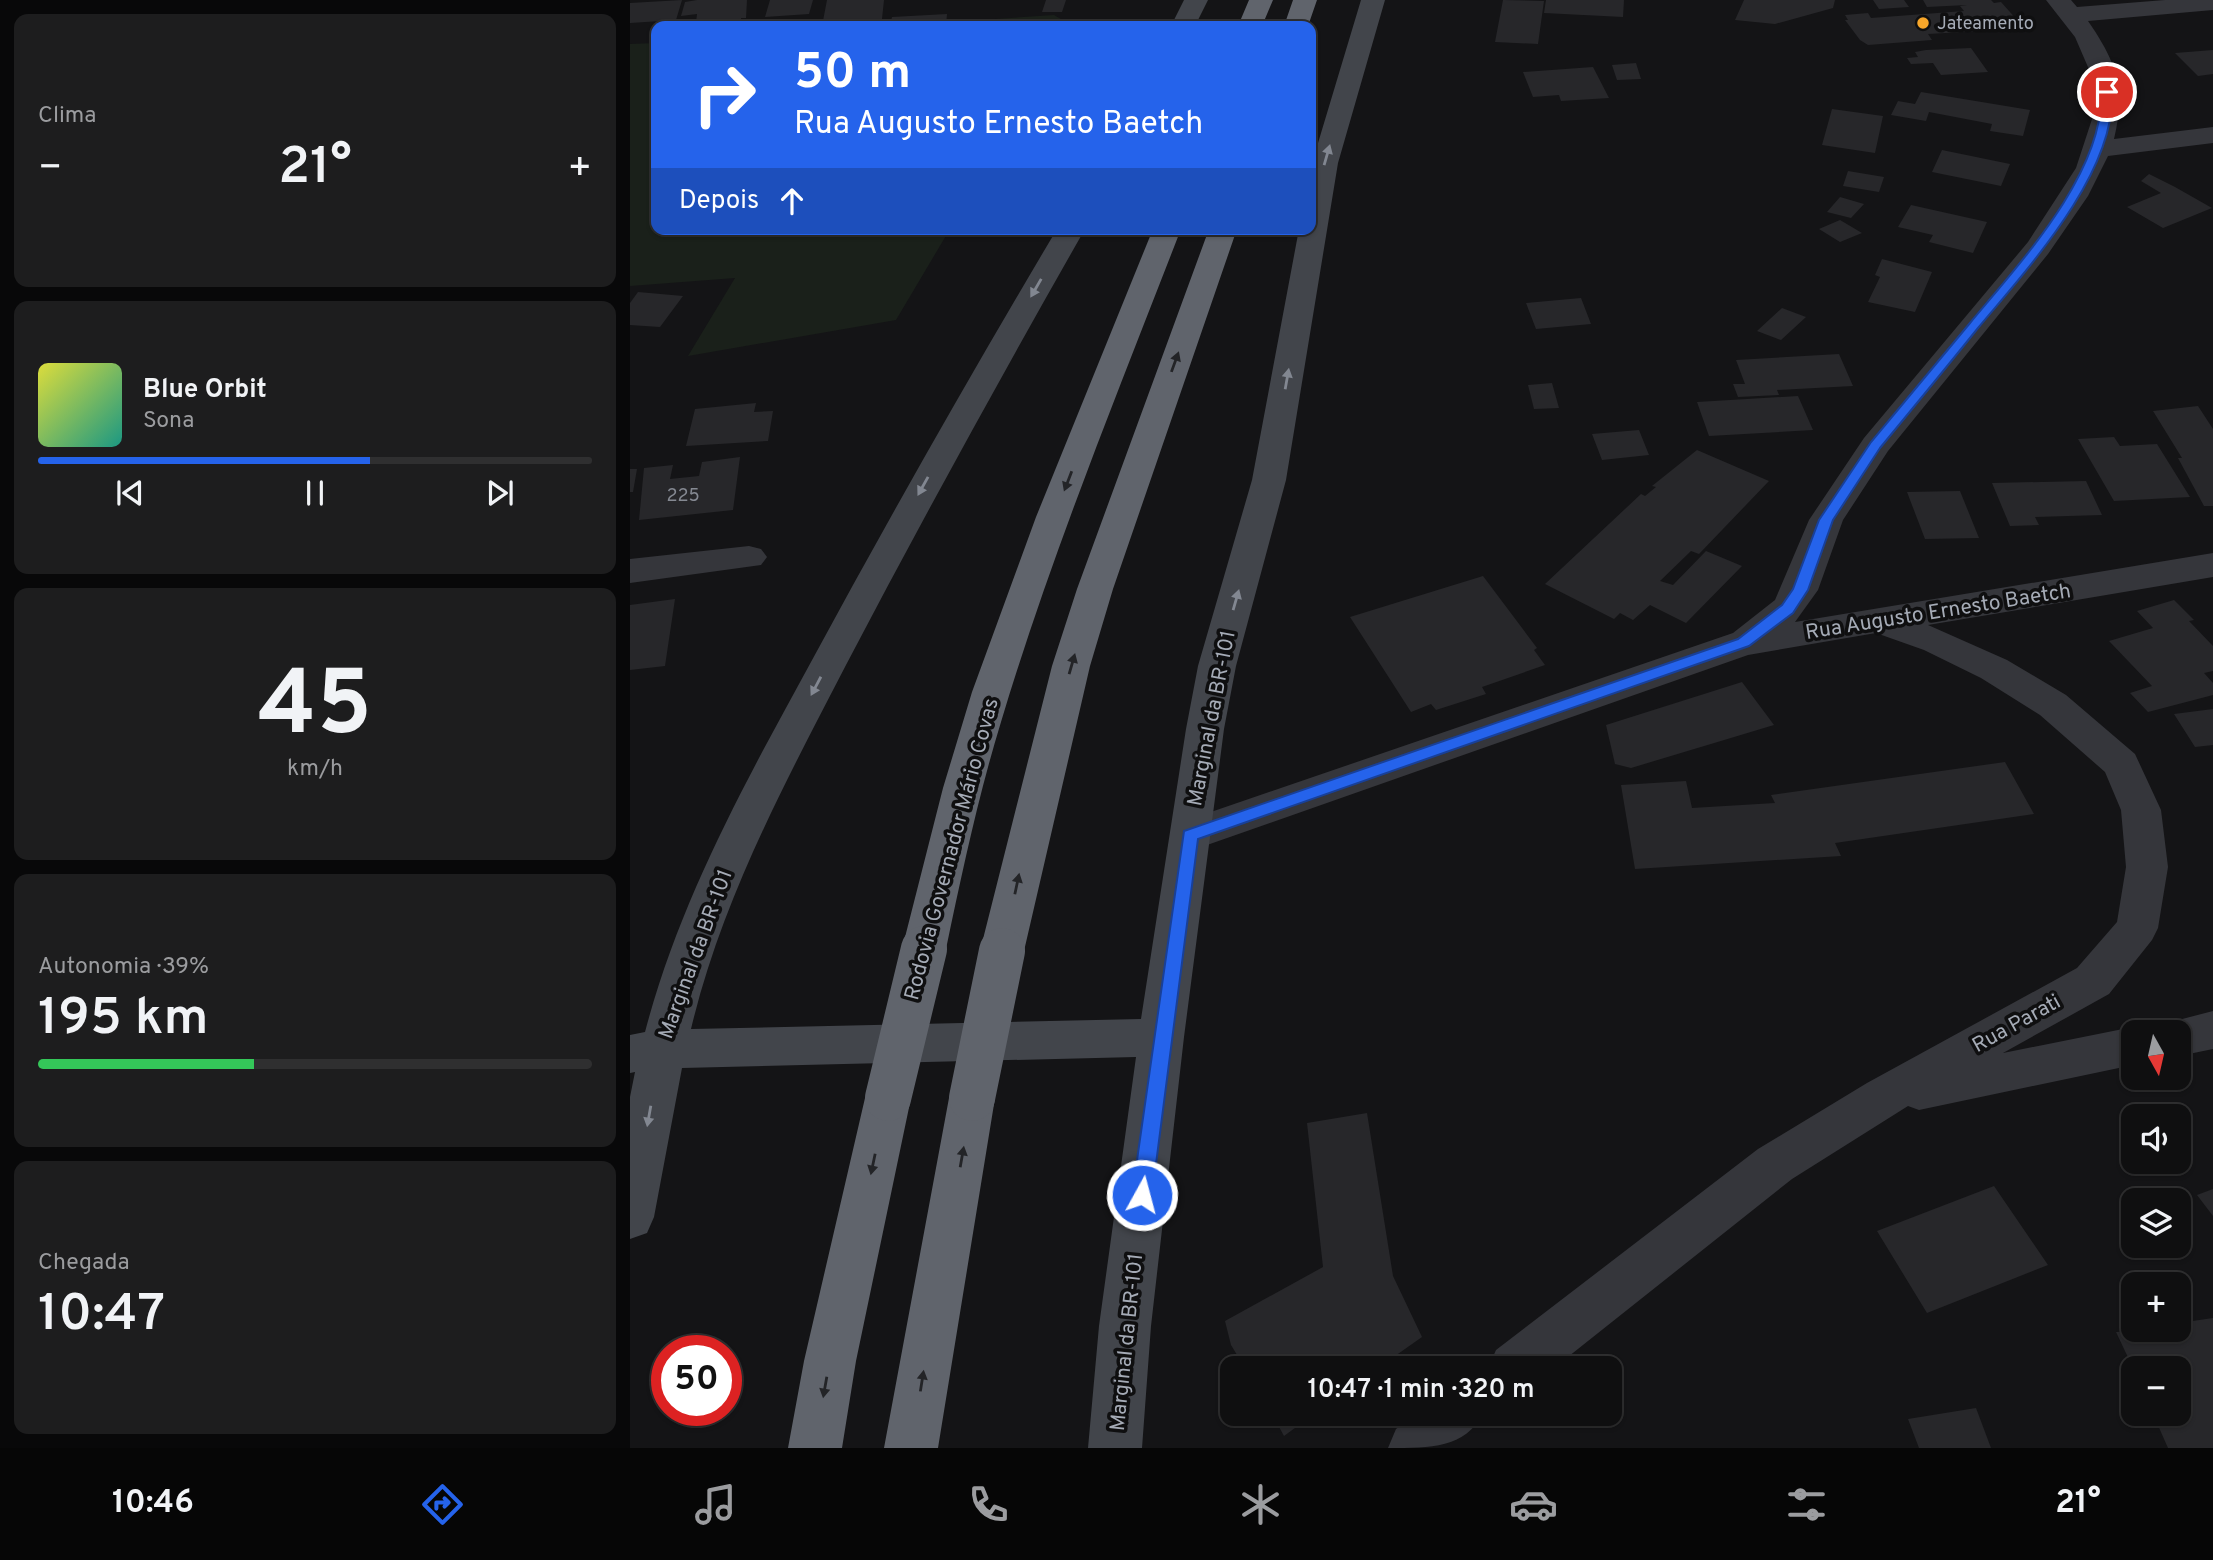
<!DOCTYPE html>
<html lang="pt">
<meta charset="utf-8">
<style>
body{margin:0;font-family:Overpass,sans-serif;background:#1d1d1e;color:#f1f3f6;height:100vh;display:flex;flex-direction:column;font-size:26px;white-space:nowrap}
*{box-sizing:border-box;margin:0}
p{font-size:23px;color:#9b9c9f}
.icon{flex:none;width:38px;height:38px;fill:none;stroke:currentColor;stroke-width:2;stroke-linecap:round;stroke-linejoin:round}
.map{position:relative;flex:1;overflow:hidden}
.details{display:flex;flex-direction:column;gap:14px;padding:14px;background:#080809;width:630px}
.details>*{flex:none}
.guide{position:absolute;left:21px;top:21px;width:665px;height:214px;border-radius:14px;box-shadow:0 2px 5px #0004,0 0 0 2px #2f2f30;background:#2563eb;color:#fff;overflow:hidden}
.needle{width:46px;rotate:172deg}
.fabs{position:absolute;left:1491px;top:1020px;display:grid;gap:14px}
.fabs a{display:grid;place-items:center;width:70px;height:70px;border-radius:14px;background:#0f0f10;box-shadow:0 2px 5px #0004,0 0 0 2px #2f2f30;font-size:35px}
.speed{position:absolute;left:21px;top:1335px;display:flex;gap:14px;font-size:35px;font-weight:700;text-align:center}
.speed>*{display:grid;place-content:center;width:91px;height:91px;border-radius:50%;background:#0f0f10;box-shadow:0 2px 5px #0004,0 0 0 2px #2f2f30;line-height:1}
.speed .limit{border:10px solid #d22;background:#fff;color:#111}
.pin{position:absolute;display:grid;place-items:center;width:60px;height:60px;color:#fff;margin:-30px;border:4px solid #fff;border-radius:50%;box-shadow:0 2px 7px #0007}
.me{position:absolute;width:77px;margin:-38px;rotate:7deg;stroke-linejoin:round;filter:drop-shadow(0 0 5px #0008)}
.turn{display:flex;align-items:center;gap:24px;height:147px;padding:0 28px;font-size:32px}
.turn .icon{width:91px;height:91px;stroke-width:2.5}
.turn b{display:block;font-size:49px;line-height:60px}
.then{display:flex;align-items:center;height:66px;padding:0 28px;background:#0003;gap:14px;font-size:26px}
.big{font-size:52px;font-weight:600;line-height:1.1}
.details .widget{flex:1;display:flex;flex-direction:column;justify-content:center;gap:10px;min-width:0;padding:0 24px;border-radius:14px;background:#1d1d1e}
.details .dial{align-items:center;gap:0}
.dial b{font-size:91px;line-height:1}
.song{display:flex;align-items:center;gap:21px}
.cover{width:84px;height:84px;border-radius:10px;background:linear-gradient(135deg,hsl(60 70% 55%),hsl(170 70% 35%))}
.played{height:7px;border-radius:4px;background:linear-gradient(90deg,#2563eb 60%,#2f2f30 60%)}
.keys{display:flex;justify-content:space-around;direction:ltr}
.heat{display:flex;justify-content:space-between;align-items:center;font-size:38px;direction:ltr}
.charge{height:10px;border-radius:5px;background:linear-gradient(90deg,#34c759 39%,#2f2f30 0)}
.trip{position:absolute;left:590px;top:1356px;width:402px;height:70px;border-radius:14px;background:#0f0f10;box-shadow:0 2px 5px #0004,0 0 0 2px #2f2f30;font-weight:600;line-height:70px;text-align:center}
.tabs{display:flex;height:112px;justify-content:space-around;align-items:center;background:#060606;color:#9b9c9f}
.tabs .icon{width:49px;height:49px}
.tabs .selected{color:#2563eb}
.tabs b{font-size:32px;color:#f1f3f6}
main{display:flex;flex:1;min-height:0}
.map>svg:first-child{display:block}
.green{fill:#1a201a}
.building{fill:#27272a}
.lines{fill:none;stroke-linecap:round;stroke-linejoin:round}
.minor{fill:#35363b;fill-rule:evenodd}
.secondary{fill:#42454b;fill-rule:evenodd}
.motorway{fill:#60646c;fill-rule:evenodd}
.motorway-bridge{stroke:#60646c;stroke-width:46}
.oneway{fill:#828791}
.oneway2{fill:#232427}
.route{fill:#2563eb;stroke:#184099;stroke-width:2}
.poi-dot{fill:#f7a62a;stroke:#0f0f10;stroke-width:2.5}
.labels{text-anchor:middle;stroke-width:7;stroke-linejoin:round;paint-order:stroke}
.far-poi-label{font-size:18px;fill:#a5abb6;stroke:#0f0f10;text-anchor:start}
.number-label{font-size:18px;fill:#858992}
.street-label{font-size:21px;fill:#a5abb6;stroke:#0f0f10}
</style>
<main>
<section class="details">
<div class="widget"><p>Clima</p>
<div class="heat"><a>−</a><b class="big">21°</b><a>+</a></div>
</div>
<div class="widget">
<div class="song"><i class="cover"></i><div><b>Blue Orbit</b><p>Sona</p></div></div>
<div class="played"></div>
<div class="keys"><svg class="icon" aria-label="previous" viewBox="0 0 24 24"><path d="M18 5L8 12l10 7zM5 5v14"/></svg><svg class="icon" aria-label="pause" viewBox="0 0 24 24"><path d="M8 5v14M16 5v14"/></svg><svg class="icon" aria-label="next" viewBox="0 0 24 24"><path d="M6 5l10 7-10 7zM19 5v14"/></svg></div>
</div>
<div class="widget dial"><b>45</b><p>km/h</p></div>
<div class="widget"><p>Autonomia · 39%</p><b class="big">195 km</b><div class="charge"></div></div>
<div class="widget"><p>Chegada</p><b class="big">10:47</b></div>
</section>
<div class="map">
<svg width="1583" height="1448" viewBox="0 0 1583 1448">
<rect width="100%" height="100%" fill="#141416"/>
<!-- green -->
<path class="green" d="M 424,15 L 443,26 L 261,26 Z
M 26,43 L 26,229 L 320,229 L 266,320 L 58,356 L 105,278 L 0,286 L 0,44 Z"/>
<!-- building -->
<path class="building" d="M 52,0 L 46,20 L 0,23 L 0,3 Z
M 67,0 L 117,0 L 116,18 L 111,18 L 111,23 L 85,26 L 86,21 L 66,23 L 67,14 L 51,16 L 55,2 Z
M 140,0 L 183,0 L 179,14 L 135,17 Z
M 197,0 L 254,0 L 252,19 L 211,23 L 252,21 L 251,26 L 192,26 Z
M 416,0 L 436,0 L 432,12 L 412,12 Z
M 873,0 L 914,1 L 908,44 L 865,42 Z
M 916,0 L 994,0 L 993,17 L 914,13 Z
M 1114,0 L 1205,0 L 1203,8 L 1145,24 L 1105,20 Z
M 1243,0 L 1274,0 L 1279,7 L 1249,9 Z
M 1293,0 L 1361,0 L 1364,3 L 1371,2 L 1388,21 L 1346,25 L 1351,31 L 1298,34 L 1302,40 L 1238,45 L 1230,40 L 1215,20 L 1218,20 L 1215,15 L 1238,13 L 1241,18 L 1334,11 L 1330,6 L 1337,5 L 1297,7 Z
M 317,14 L 316,26 L 260,26 L 262,17 Z
M 1341,48 L 1358,72 L 1311,75 L 1303,63 L 1281,64 L 1277,58 L 1288,57 L 1285,52 L 1296,50 Z
M 1583,50 L 1583,74 L 1568,76 L 1545,53 Z
M 1006,63 L 1011,79 L 987,80 L 982,65 Z
M 963,67 L 979,98 L 931,101 L 929,95 L 903,97 L 893,72 Z
M 1291,92 L 1400,110 L 1393,136 L 1360,131 L 1362,124 L 1299,112 L 1296,121 L 1261,115 L 1268,101 L 1285,104 Z
M 1202,109 L 1253,116 L 1245,153 L 1192,145 Z
M 1312,150 L 1380,164 L 1371,186 L 1302,172 Z
M 1218,171 L 1254,177 L 1249,192 L 1213,186 Z
M 1519,174 L 1545,187 L 1582,208 L 1533,228 L 1497,207 L 1531,193 L 1511,181 Z
M 1210,197 L 1234,204 L 1221,218 L 1197,212 Z
M 1281,205 L 1357,222 L 1343,253 L 1299,242 L 1303,235 L 1268,227 Z
M 1210,220 L 1232,233 L 1210,242 L 1189,229 Z
M 1252,259 L 1302,272 L 1285,312 L 1238,302 L 1250,277 L 1245,275 Z
M 8,292 L 53,296 L 30,327 L 0,325 L 0,303 Z
M 951,298 L 961,324 L 906,329 L 896,303 Z
M 1152,308 L 1176,317 L 1151,340 L 1127,331 Z
M 1209,354 L 1223,386 L 1147,390 L 1149,395 L 1108,397 L 1103,384 L 1115,384 L 1106,360 Z
M 922,383 L 929,408 L 904,409 L 898,385 Z
M 1168,396 L 1183,430 L 1079,436 L 1067,402 Z
M 126,403 L 124,412 L 143,411 L 138,441 L 56,446 L 65,409 Z
M 1568,406 L 1583,429 L 1583,506 L 1574,506 L 1548,458 L 1552,458 L 1523,411 Z
M 1009,430 L 1019,455 L 972,460 L 962,434 Z
M 1484,437 L 1490,446 L 1527,444 L 1560,497 L 1484,501 L 1448,439 Z
M 1067,450 L 1139,481 L 1069,554 L 1061,551 L 1030,581 L 1043,585 L 1076,551 L 1112,566 L 1056,623 L 1020,605 L 1003,620 L 990,613 L 984,619 L 915,584 L 1011,494 L 1015,496 L 1026,487 L 1022,486 Z
M 110,457 L 103,510 L 9,520 L 14,468 L 43,465 L 40,479 L 69,476 L 72,462 Z
M 0,469 L 7,469 L 3,492 L 0,492 Z
M 1456,481 L 1472,515 L 1405,517 L 1409,525 L 1380,526 L 1362,483 Z
M 1330,491 L 1349,538 L 1295,539 L 1277,492 Z
M 853,576 L 907,648 L 904,650 L 915,665 L 852,687 L 856,694 L 806,710 L 801,704 L 781,712 L 720,617 Z
M 45,599 L 35,666 L 0,670 L 0,605 Z
M 1544,600 L 1564,620 L 1559,621 L 1583,646 L 1583,671 L 1574,673 L 1583,683 L 1583,695 L 1518,712 L 1500,693 L 1522,686 L 1479,641 L 1523,628 L 1507,611 Z
M 1112,682 L 1144,725 L 1001,768 L 985,764 L 976,725 Z
M 1583,709 L 1583,745 L 1565,747 L 1544,714 Z
M 1375,762 L 1404,814 L 1205,843 L 1211,856 L 1005,869 L 991,785 L 1056,781 L 1062,808 L 1145,803 L 1141,795 Z
M 737,1113 L 763,1276 L 792,1337 L 748,1368 L 615,1368 L 601,1345 L 595,1321 L 693,1267 L 677,1123 Z
M 1364,1186 L 1418,1265 L 1297,1313 L 1247,1231 Z
M 1583,1189 L 1583,1216 L 1567,1195 Z
M 1583,1318 L 1583,1448 L 1538,1448 L 1523,1414 L 1549,1414 L 1549,1368 L 1503,1368 L 1486,1332 L 1549,1330 L 1549,1323 Z
M 1346,1408 L 1361,1448 L 1289,1448 L 1278,1419 Z
M 642,1414 L 684,1414 L 654,1436 Z"/>
<g class="lines">
<!-- minor -->
<path class="minor" d="M 1416,0 L 1441,0 L 1447,7 L 1535,0 L 1583,0 L 1583,10 L 1458,21 C 1487,63 1496,89 1484,139 L 1583,127 L 1583,143 L 1478,156 L 1458,196 L 1418,254 L 1258,451 L 1213,520 L 1188,590 L 1165,622 L 1583,553 L 1583,577 L 1298,625 L 1377,660 L 1436,695 L 1505,754 L 1531,810 L 1538,867 L 1528,928 L 1522,940 L 1479,994 L 1373,1053 L 1503,1027 L 1519,1032 L 1503,1032 L 1503,1065 L 1289,1110 L 1278,1106 L 1162,1179 L 924,1368 L 858,1368 L 866,1350 L 1128,1149 L 1237,1083 L 1447,968 L 1487,922 L 1496,867 L 1491,810 L 1475,772 L 1410,715 L 1351,678 L 1294,650 L 1246,633 L 1118,655 L 560,851 L 546,846 L 540,835 L 546,824 L 1103,633 L 1145,600 L 1179,520 L 1234,438 L 1398,242 L 1446,168 L 1464,113 L 1464,81 L 1445,37 Z
M 119,546 L 131,549 L 137,557 L 131,565 L 0,583 L 0,559 Z
M 1583,1011 L 1583,1049 L 1549,1056 L 1549,1032 L 1529,1032 L 1533,1024 Z
M 785,1414 L 853,1414 C 834,1448 802,1448 758,1448 L 766,1429 Z"/>
<!-- secondary -->
<path class="secondary" d="M 554,0 L 578,0 L 565,26 L 541,26 Z
M 731,0 L 755,0 L 708,163 L 656,480 L 606,666 L 594,729 L 554,1037 L 521,1326 L 512,1448 L 458,1448 L 469,1326 L 506,1057 L 52,1068 L 24,1217 L 17,1233 L 0,1239 L 0,1097 L 5,1072 L 0,1073 L 0,1035 L 15,1032 C 50,899 116,781 181,662 C 260,516 342,372 427,229 L 455,229 C 373,373 293,518 216,665 C 155,783 92,899 61,1029 L 511,1019 L 556,729 L 568,666 L 622,480 L 669,229 L 681,229 L 682,163 Z"/>
<!-- motorway -->
<path class="motorway" d="M 619,0 L 643,0 L 632,26 L 608,26 Z
M 663,0 L 687,0 L 678,26 L 654,26 Z
M 523,229 L 551,229 C 488,392 421,555 371,722 C 348,797 332,873 316,949 L 309,961 L 294,966 L 279,961 L 272,949 L 313,788 L 342,692 L 406,517 Z
M 579,229 L 607,229 L 483,589 L 460,666 L 394,951 L 387,963 L 372,968 L 357,963 L 350,951 L 422,666 L 447,589 Z
M 258,1078 L 274,1084 L 281,1098 L 226,1361 L 212,1448 L 158,1448 L 174,1361 L 235,1098 L 242,1084 Z
M 342,1078 L 358,1084 L 365,1098 L 308,1448 L 254,1448 L 319,1098 L 326,1084 Z"/>
<!-- motorway-bridge -->
<path class="motorway-bridge" d="M 258,1098 L 294,949
M 342,1098 L 372,951"/>
</g>
<!-- one-way arrows -->
<defs><path id="oneway-solid" d="M-6-.8H1V-3.2L6.5 0L1 3.2V.8H-6Z" transform="scale(1.75)"/></defs>
<g class="oneway">
<use href="#oneway-solid" transform="translate(697 155) rotate(-74)"/>
<use href="#oneway-solid" transform="translate(406 288) rotate(120)"/>
<use href="#oneway-solid" transform="translate(657 379) rotate(-80)"/>
<use href="#oneway-solid" transform="translate(293 486) rotate(119)"/>
<use href="#oneway-solid" transform="translate(606 600) rotate(-74)"/>
<use href="#oneway-solid" transform="translate(186 686) rotate(118)"/>
<use href="#oneway-solid" transform="translate(19 1116) rotate(100)"/>
</g>
<g class="oneway2">
<use href="#oneway-solid" transform="translate(545 362) rotate(-70)"/>
<use href="#oneway-solid" transform="translate(438 481) rotate(111)"/>
<use href="#oneway-solid" transform="translate(442 664) rotate(-74)"/>
<use href="#oneway-solid" transform="translate(387 884) rotate(-78)"/>
<use href="#oneway-solid" transform="translate(332 1157) rotate(-80)"/>
<use href="#oneway-solid" transform="translate(243 1164) rotate(102)"/>
<use href="#oneway-solid" transform="translate(292 1381) rotate(-81)"/>
<use href="#oneway-solid" transform="translate(195 1387) rotate(100)"/>
</g>
<!-- route -->
<path class="route" d="M 1477,88 L 1482,92 C 1486,173 1398,268 1348,328 C 1316,368 1283,408 1250,448 L 1203,520 L 1178,590 L 1163,613 L 1119,646 L 568,839 L 522,1195 L 519,1201 L 512,1204 L 505,1201 L 502,1195 L 554,831 L 1108,639 L 1152,605 L 1163,589 L 1189,520 L 1241,442 C 1274,402 1307,363 1340,323 C 1389,264 1475,172 1471,92 Z"/>
<!-- markers -->
<circle class="poi-dot" cx="1293" cy="23" r="7"/>
<g class="labels">
<!-- far-poi labels -->
<g class="far-poi-label">
<text x="1307" y="29">Jateamento</text>
</g>
<!-- number labels -->
<g class="number-label">
<text x="53" y="501">225</text>
</g>
<!-- street labels -->
<g class="street-label">
<text transform="translate(1308 611) rotate(-9)" y="7">Rua Augusto Ernesto Baetch</text>
<text transform="translate(581 718) rotate(-79)" y="7">Marginal da BR-101</text>
<text transform="translate(321 849) rotate(-75)" y="7">Rodovia Governador Mário Covas</text>
<text transform="translate(65 954) rotate(-70)" y="7">Marginal da BR-101</text>
<text transform="translate(1386 1023) rotate(-29)" y="7">Rua Parati</text>
<text transform="translate(496 1342) rotate(-84)" y="7">Marginal da BR-101</text>
</g>
</g>
</svg>
<div class="fabs">
<a><svg class="needle" viewBox="-14 -14 28 28"><path d="M0-13l5 13h-10z" fill="#e53935"/><path d="M0 13l5-13h-10z" fill="#9b9c9f"/></svg></a>
<a><svg class="icon" aria-label="sound" viewBox="0 0 24 24"><path d="M4 9h4l5-4v14l-5-4H4zM17 9q2 3 0 6"/></svg></a>
<a><svg class="icon" aria-label="layers" viewBox="0 0 24 24"><path d="M12 4l9 5-9 5-9-5zM3 14l9 5 9-5"/></svg></a>
<a>+</a>
<a>−</a>
</div>
<div class="speed"><div class="limit">50</div></div>
<div class="pin" style="left:1477px;top:92px;background:#d93025"><svg class="icon" aria-label="arrive" viewBox="0 0 24 24"><path d="M6 21V4h12l-3 4 3 4H6"/></svg></div>
<svg class="me" style="left:512px;top:1195px" viewBox="-20 -20 40 40"><circle r="17" fill="#2563eb" stroke="#fff" stroke-width="3"/><path d="M0-11L8 9 0 5-8 9z" fill="#fff"/></svg>
<div class="trip">10:47 · 1 min · 320 m</div>
<div class="guide">
<div class="turn"><svg class="icon" aria-label="right" viewBox="0 0 24 24"><path d="M7 20v-9h11M14 6l5 5-5 5"/></svg><div><b>50 m</b>Rua Augusto Ernesto Baetch</div></div>
<div class="then">Depois<svg class="icon" aria-label="ahead" viewBox="0 0 24 24"><path d="M12 20V5M6 11l6-6 6 6"/></svg></div>
</div>
</div>
</main>
<nav class="tabs">
<b>10:46</b>
<svg class="icon selected" aria-label="directions" viewBox="0 0 24 24"><path d="M12 3l9 9-9 9-9-9zM9 14v-3h6M13 9l2 2-2 2"/></svg>
<svg class="icon" aria-label="music" viewBox="0 0 24 24"><path d="M9 18V5l10-2v13"/><circle cx="6" cy="18" r="3"/><circle cx="16" cy="16" r="3"/></svg>
<svg class="icon" aria-label="phone" viewBox="0 0 24 24"><path d="M5 4h4l2 5-3 2q2 4 5 5l2-3 5 2v4C11 20 4 13 5 4z"/></svg>
<svg class="icon" aria-label="climate" viewBox="0 0 24 24"><path d="M12 3v18M4 7l16 10M4 17L20 7"/></svg>
<svg class="icon" aria-label="car" viewBox="0 0 24 24"><path d="M5 17H2v-5l4-1 3-4h7l3 4 3 1v5h-3M9 17h6M6 11h13"/><circle cx="7" cy="17" r="2"/><circle cx="17" cy="17" r="2"/></svg>
<svg class="icon" aria-label="filters" viewBox="0 0 24 24"><path d="M4 7h16M4 17h16"/><circle cx="9" cy="7" r="2"/><circle cx="15" cy="17" r="2"/></svg>
<b>21°</b>
</nav>
